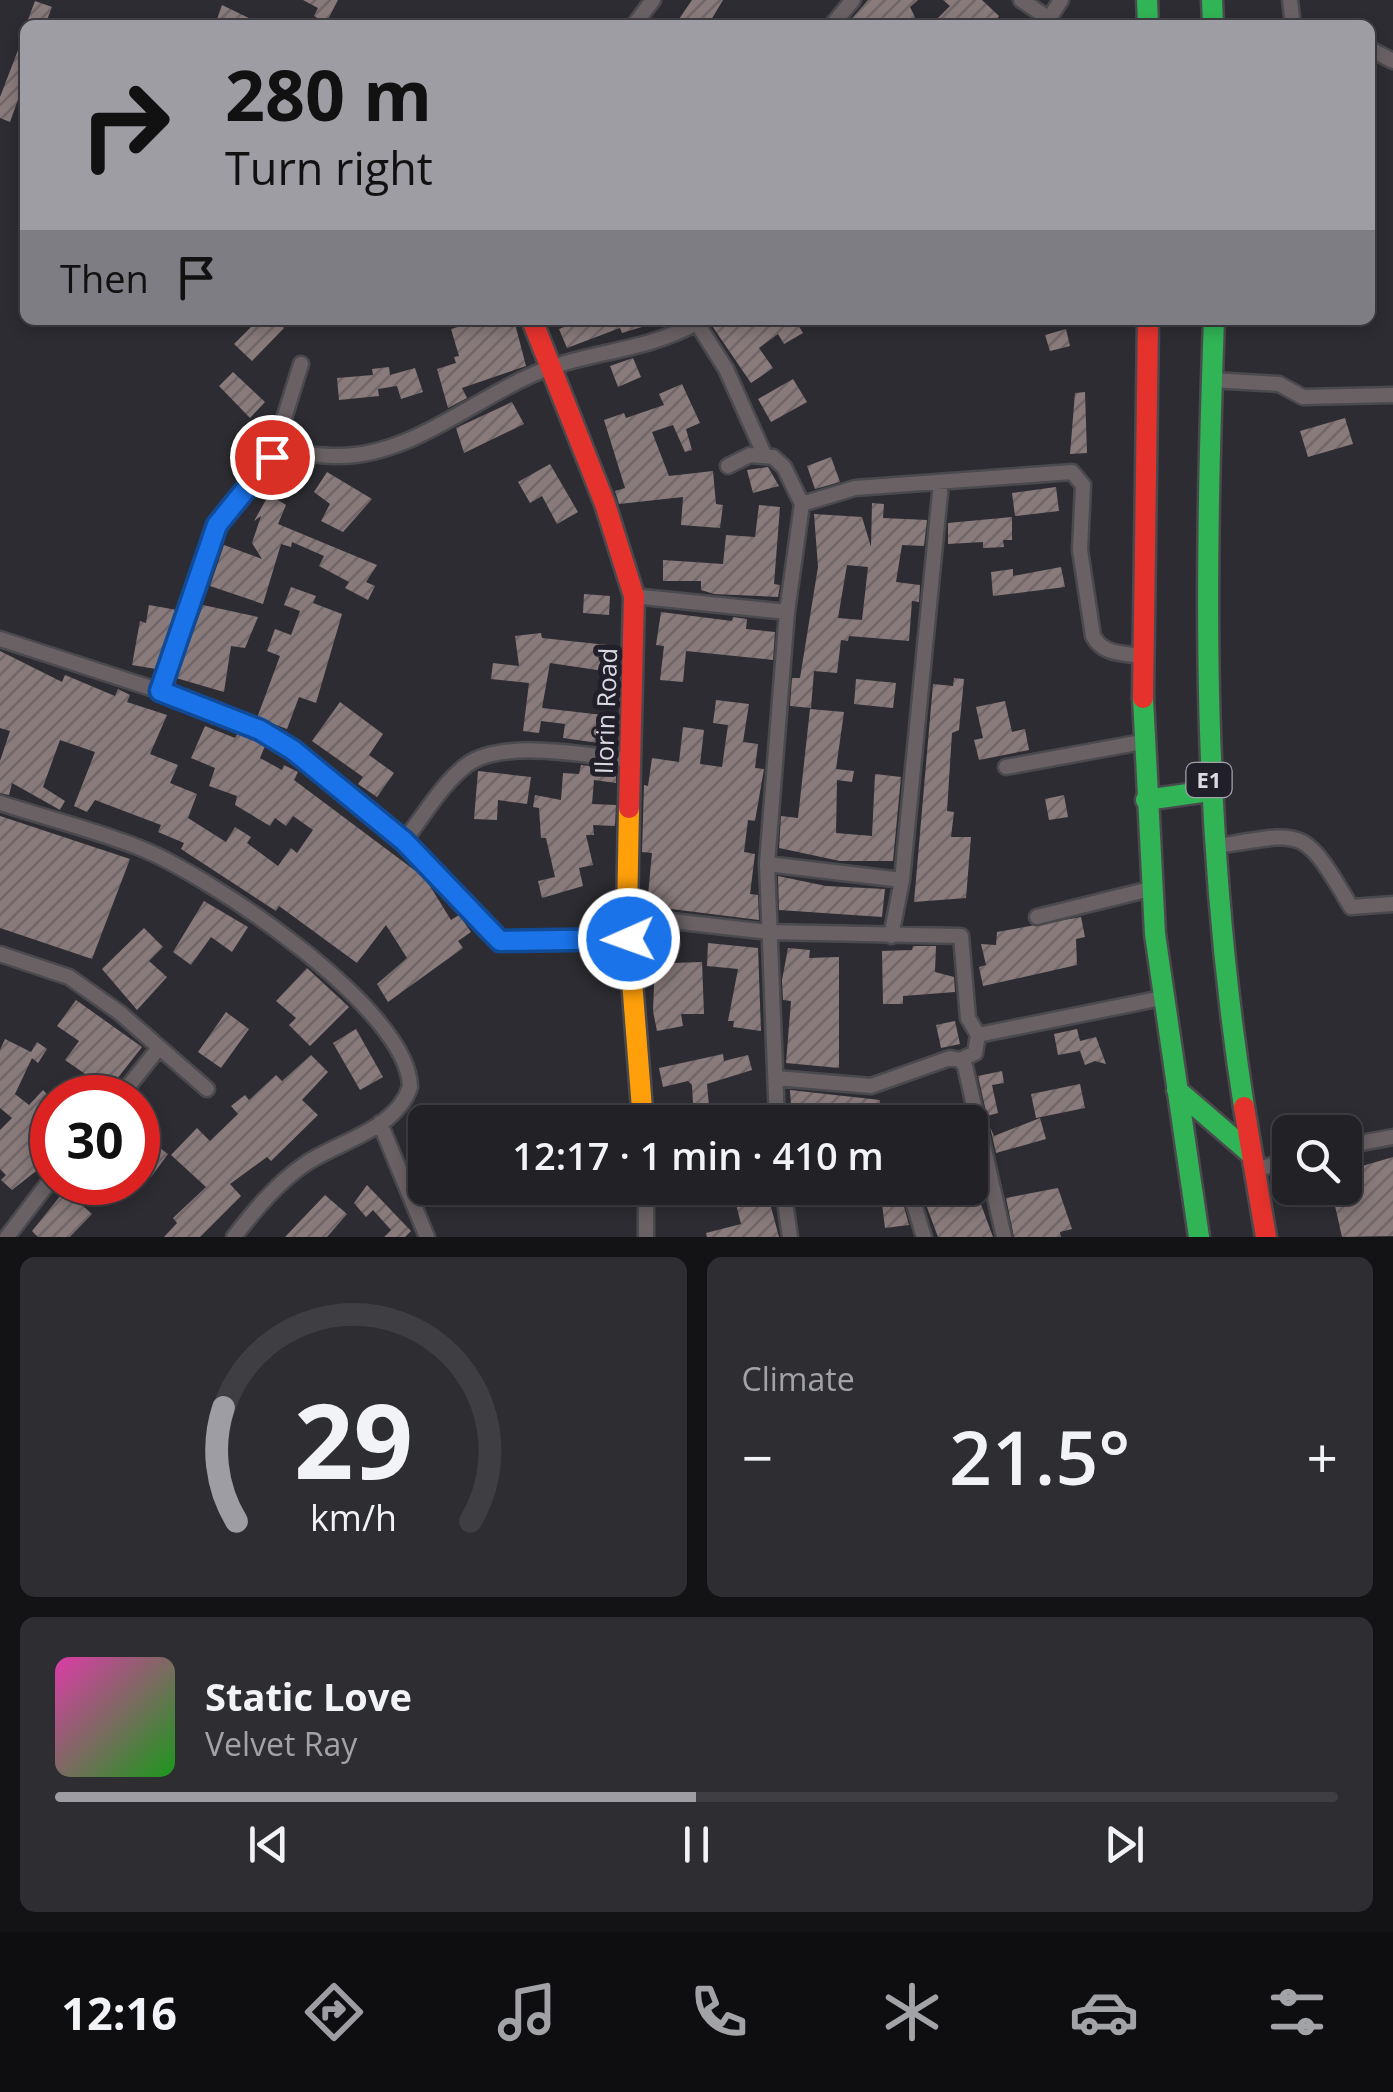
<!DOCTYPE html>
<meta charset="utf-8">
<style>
body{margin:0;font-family:"Open Sans",sans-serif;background:#2e2e32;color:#f1f3f6;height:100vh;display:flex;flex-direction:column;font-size:38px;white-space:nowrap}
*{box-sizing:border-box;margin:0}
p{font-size:32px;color:#a2a3a7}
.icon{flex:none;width:55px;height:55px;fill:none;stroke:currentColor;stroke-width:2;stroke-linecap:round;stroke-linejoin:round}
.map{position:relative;height:1237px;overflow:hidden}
.details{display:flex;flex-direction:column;gap:20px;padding:20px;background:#131215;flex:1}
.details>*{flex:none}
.guide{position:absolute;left:20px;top:20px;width:1355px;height:305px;border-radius:15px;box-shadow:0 5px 15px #0003,0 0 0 2px #3f3e43;background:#9e9da4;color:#111;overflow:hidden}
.tools{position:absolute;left:1272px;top:1115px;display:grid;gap:20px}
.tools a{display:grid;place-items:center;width:90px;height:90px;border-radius:15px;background:#222126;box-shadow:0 5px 15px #0003,0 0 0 2px #3f3e43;font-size:50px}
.speed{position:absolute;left:30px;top:1075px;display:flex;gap:20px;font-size:50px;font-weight:700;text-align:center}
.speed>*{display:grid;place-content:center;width:130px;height:130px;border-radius:50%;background:#222126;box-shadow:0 5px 15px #0003,0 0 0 2px #3f3e43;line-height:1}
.speed .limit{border:15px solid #d22;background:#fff;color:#111}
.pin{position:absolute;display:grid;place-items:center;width:85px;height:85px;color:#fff;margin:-42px;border:5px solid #fff;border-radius:50%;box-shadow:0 2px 10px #0007}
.me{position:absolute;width:110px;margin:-55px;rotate:268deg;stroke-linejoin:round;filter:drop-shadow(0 0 8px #0008)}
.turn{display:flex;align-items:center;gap:35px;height:210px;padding:0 40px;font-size:45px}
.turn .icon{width:130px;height:130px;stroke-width:2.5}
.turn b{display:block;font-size:70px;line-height:85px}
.then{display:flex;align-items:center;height:95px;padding:0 40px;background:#0003;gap:20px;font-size:38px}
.big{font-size:75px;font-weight:600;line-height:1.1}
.details .widget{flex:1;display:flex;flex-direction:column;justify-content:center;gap:15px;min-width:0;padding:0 35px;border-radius:15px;background:#2e2e32}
.details .dial{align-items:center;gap:0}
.dial svg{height:260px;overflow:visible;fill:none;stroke:#3f3e43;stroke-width:7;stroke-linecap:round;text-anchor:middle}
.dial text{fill:#f1f3f6;stroke:none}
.song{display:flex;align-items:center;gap:30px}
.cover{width:120px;height:120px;border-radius:15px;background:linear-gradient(135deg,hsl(320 70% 55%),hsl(120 70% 35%))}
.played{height:10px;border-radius:5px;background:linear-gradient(90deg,#9e9da4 50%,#3f3e43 50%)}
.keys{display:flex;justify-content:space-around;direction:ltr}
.heat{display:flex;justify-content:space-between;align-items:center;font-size:55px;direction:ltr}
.details .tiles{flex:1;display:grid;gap:20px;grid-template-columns:1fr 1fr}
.widget:last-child{grid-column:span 2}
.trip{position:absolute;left:408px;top:1105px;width:580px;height:100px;border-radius:15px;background:#222126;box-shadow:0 5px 15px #0003,0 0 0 2px #3f3e43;font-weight:600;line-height:100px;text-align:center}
.tabs{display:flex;height:160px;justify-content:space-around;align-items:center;background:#0e0d0f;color:#a2a3a7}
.tabs .icon{width:70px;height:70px}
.tabs .selected{color:#9e9da4}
.tabs b{font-size:45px;color:#f1f3f6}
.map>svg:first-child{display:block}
.building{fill:url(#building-hatch);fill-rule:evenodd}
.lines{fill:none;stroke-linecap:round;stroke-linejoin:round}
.street-casing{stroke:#4a494d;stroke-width:19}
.fast-casing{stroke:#4a494d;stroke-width:25}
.slow-casing{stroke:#4a494d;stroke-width:25}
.jam-casing{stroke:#4a494d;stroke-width:25}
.street{stroke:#696164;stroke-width:14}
.fast{stroke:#30b455;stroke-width:20}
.slow{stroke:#ff9f0a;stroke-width:20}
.jam{stroke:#e5322d;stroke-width:20}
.route-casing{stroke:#114b97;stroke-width:25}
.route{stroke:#1a73e8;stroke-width:18}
.labels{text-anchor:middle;stroke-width:10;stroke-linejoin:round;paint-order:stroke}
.shield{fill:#21202a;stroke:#a3a2ab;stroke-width:2.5}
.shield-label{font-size:22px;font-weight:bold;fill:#dbdae2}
.street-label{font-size:25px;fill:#dbdae2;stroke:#21202a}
</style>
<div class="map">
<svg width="1393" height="1237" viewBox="0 0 1393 1237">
<defs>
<pattern id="building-hatch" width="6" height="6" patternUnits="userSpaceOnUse" patternTransform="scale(2.5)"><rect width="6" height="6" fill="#897a7b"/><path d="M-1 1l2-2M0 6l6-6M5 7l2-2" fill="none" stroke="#706668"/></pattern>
</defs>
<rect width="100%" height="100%" fill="#2d2c32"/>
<!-- building -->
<path class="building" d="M 303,0 L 338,0 L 326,23 L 314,16 L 318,8 Z
M 692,0 L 723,0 L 708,25 L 675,25 Z
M 868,0 L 918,0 L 910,7 L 915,17 L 906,25 L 846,25 Z
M 943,0 L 982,0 L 999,16 L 996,20 L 1001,25 L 931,25 L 950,6 Z
M 35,1 L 52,7 L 45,25 L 26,25 Z
M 222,5 L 263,25 L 215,25 Z
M 25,32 L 25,80 L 10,122 L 0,118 L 0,97 Z
M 258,320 L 276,320 L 284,328 L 252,361 L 234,344 Z
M 481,320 L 514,320 L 526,366 L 462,388 L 467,398 L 448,408 L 437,369 L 456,363 L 454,357 L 459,356 L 451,329 Z
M 582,320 L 654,320 L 655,323 L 622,333 L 620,328 L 567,348 L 559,329 Z
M 708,320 L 731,320 L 735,325 L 742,320 L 795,320 L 803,333 L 784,344 L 778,334 L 759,348 L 773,368 L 751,383 Z
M 1066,329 L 1070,346 L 1050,351 L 1045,335 Z
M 633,358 L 641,377 L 618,387 L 610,366 Z
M 389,367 L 390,375 L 415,368 L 423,392 L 401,399 L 397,386 L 378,389 L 379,396 L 339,400 L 337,378 L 373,375 L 372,369 Z
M 233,372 L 265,402 L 250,418 L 219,386 Z
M 793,379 L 807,402 L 771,422 L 758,399 Z
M 682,384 L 700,423 L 686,429 L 692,450 L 685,452 L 673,425 L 652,432 L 669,476 L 713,471 L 716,504 L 723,505 L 720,528 L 681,525 L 683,497 L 619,504 L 615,491 L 625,488 L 604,420 L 624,413 L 626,418 L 664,405 L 659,394 Z
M 1085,392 L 1087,453 L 1070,454 L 1075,393 Z
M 512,402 L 524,424 L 464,453 L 456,428 Z
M 1345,418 L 1353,444 L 1308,457 L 1300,431 Z
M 831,457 L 840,482 L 815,489 L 807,466 Z
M 550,464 L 578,512 L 557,524 L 542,496 L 530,503 L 518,482 Z
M 768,467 L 779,486 L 753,493 L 747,470 Z
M 327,472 L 372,499 L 343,532 L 321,521 L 330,504 L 314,492 Z
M 1056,487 L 1059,511 L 1015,516 L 1012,493 Z
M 273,497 L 286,505 L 278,524 L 377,565 L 366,582 L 375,586 L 368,600 L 345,588 L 349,582 L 319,566 L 324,556 L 292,542 L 291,547 L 281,544 L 263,604 L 210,586 L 224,545 L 262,559 L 252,543 L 261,516 L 254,521 L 267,498 Z
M 872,503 L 884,504 L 883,518 L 927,520 L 924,546 L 902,545 L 896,582 L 920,585 L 919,602 L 912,601 L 909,641 L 849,636 L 848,641 L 841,640 L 837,673 L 814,671 L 811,708 L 790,706 L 792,678 L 800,678 L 818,567 L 814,514 L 862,517 L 871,547 ZM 847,565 L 868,567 L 862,620 L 838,618 Z
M 759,505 L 780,507 L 774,584 L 780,585 L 778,597 L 714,594 L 701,590 L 701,581 L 663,581 L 663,560 L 723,564 L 726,535 L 755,537 Z
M 1012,517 L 1012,540 L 1003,540 L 1004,547 L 983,548 L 983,542 L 948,544 L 948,523 Z
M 1061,567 L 1065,587 L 993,596 L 991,572 L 1013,569 L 1013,576 Z
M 291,587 L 316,596 L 313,603 L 342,614 L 316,703 L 299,697 L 287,729 L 257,718 L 280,656 L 267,651 L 275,629 L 291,635 L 300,611 L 284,605 Z
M 584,594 L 610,596 L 609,615 L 583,613 Z
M 149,605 L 177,610 L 156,669 L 132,665 L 140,621 L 146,623 Z
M 203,605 L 258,617 L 245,648 L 231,646 L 224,692 L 176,678 Z
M 661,612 L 732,621 L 733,617 L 747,619 L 746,629 L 775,632 L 773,660 L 686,651 L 683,682 L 660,680 L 664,646 L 656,645 Z
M 541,633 L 542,638 L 607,645 L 604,671 L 550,663 L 542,708 L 603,715 L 599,743 L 563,738 L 565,724 L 541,721 L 539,733 L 523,731 L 529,683 L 491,679 L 493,663 L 519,666 L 515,636 Z
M 0,651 L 62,682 L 65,675 L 115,696 L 118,689 L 130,695 L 127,702 L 167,715 L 150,754 L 178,765 L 170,783 L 197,794 L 188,818 L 226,842 L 235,827 L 251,837 L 247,843 L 278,866 L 291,848 L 297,853 L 313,830 L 293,816 L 286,826 L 275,818 L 270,826 L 235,805 L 237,796 L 209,786 L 215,768 L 191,758 L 205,726 L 235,738 L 238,733 L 265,746 L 260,758 L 282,770 L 284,765 L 298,772 L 294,780 L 425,878 L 451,920 L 459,915 L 471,932 L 458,941 L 463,948 L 388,1002 L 377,984 L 407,958 L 386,925 L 357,963 L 279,906 L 276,911 L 181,849 L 184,843 L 158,832 L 161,825 L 95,800 L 87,812 L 74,806 L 95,752 L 60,740 L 43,787 L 65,801 L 60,810 L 12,783 L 9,795 L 0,793 L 0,761 L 10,731 L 0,728 Z
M 954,678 L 964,679 L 959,730 L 952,733 L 947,811 L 954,812 L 951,837 L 971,837 L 966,898 L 914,902 L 933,684 L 953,686 Z
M 856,679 L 896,683 L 893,708 L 854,704 Z
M 716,700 L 749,704 L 743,742 L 758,744 L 755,768 L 764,769 L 755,821 L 748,820 L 744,852 L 755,854 L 750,894 L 758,895 L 759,920 L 647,906 L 652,853 L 642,852 L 644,785 L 648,786 L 652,758 L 679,762 L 683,727 L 704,730 L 700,764 L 722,767 L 728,725 L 713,723 Z
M 1005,701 L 1012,732 L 1025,729 L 1029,750 L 979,760 L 974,740 L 983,738 L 976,707 Z
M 340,702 L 383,734 L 369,755 L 394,773 L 377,797 L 358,784 L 363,777 L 312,741 Z
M 810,709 L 844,712 L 836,769 L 854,771 L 852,782 L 837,780 L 836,833 L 872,836 L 875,774 L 901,777 L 893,861 L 840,861 L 779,848 L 781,816 L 798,818 Z
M 581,765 L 616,769 L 616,783 L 594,780 L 592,804 L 616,805 L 615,826 L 593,825 L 594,835 L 586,835 L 593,865 L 579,868 L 583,886 L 542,898 L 538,881 L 555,877 L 546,838 L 541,838 L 539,808 L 533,807 L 535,795 L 561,800 L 563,773 L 579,774 Z
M 478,771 L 531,777 L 527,804 L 498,800 L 497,820 L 474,819 Z
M 1064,795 L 1068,817 L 1049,820 L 1045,799 Z
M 0,816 L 130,859 L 92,959 L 0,928 Z
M 778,876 L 826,886 L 885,889 L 882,917 L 779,910 Z
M 204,901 L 248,927 L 232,952 L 211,937 L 191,965 L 173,952 Z
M 1081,917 L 1085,937 L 1076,939 L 1077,965 L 983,986 L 979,967 L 986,965 L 981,944 L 996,945 L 997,932 Z
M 144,928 L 163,947 L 149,961 L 167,977 L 137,1010 L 102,969 Z
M 647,933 L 673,934 L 672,963 L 702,962 L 704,1014 L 681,1014 L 683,1026 L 657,1031 L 653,1011 L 655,961 L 646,961 Z
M 708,943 L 758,948 L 761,1031 L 733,1027 L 734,1021 L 728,1021 L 738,969 L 707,966 Z
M 913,946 L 936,946 L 935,972 L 954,977 L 955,992 L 903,996 L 903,1004 L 883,1004 L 882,951 L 912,950 Z
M 788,948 L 810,950 L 809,958 L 839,957 L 839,1068 L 786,1063 L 791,1001 L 783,1000 L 782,980 Z
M 307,968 L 349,1007 L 310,1046 L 289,1025 L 296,1018 L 276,1001 Z
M 76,1000 L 142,1047 L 102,1098 L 65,1098 L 88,1076 L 65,1060 L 79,1041 L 57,1026 Z
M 226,1012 L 249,1029 L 221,1068 L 198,1052 Z
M 955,1021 L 960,1044 L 941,1048 L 936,1025 Z
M 356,1029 L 383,1077 L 360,1090 L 333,1043 Z
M 1077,1029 L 1080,1041 L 1096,1037 L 1106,1064 L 1095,1061 L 1085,1065 L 1080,1051 L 1058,1055 L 1054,1034 Z
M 5,1039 L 31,1052 L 37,1042 L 47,1049 L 38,1063 L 32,1058 L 15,1094 L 29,1105 L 43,1090 L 52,1099 L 52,1149 L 37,1165 L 40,1168 L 12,1190 L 1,1180 L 6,1175 L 0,1169 L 0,1130 L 12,1118 L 0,1108 L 0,1050 Z
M 723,1054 L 724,1061 L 748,1055 L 752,1070 L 707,1084 L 710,1117 L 766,1106 L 766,1122 L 694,1122 L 692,1085 L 688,1081 L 663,1087 L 659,1068 Z
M 311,1055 L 328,1072 L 302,1100 L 318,1115 L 271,1161 L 267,1157 L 230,1184 L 241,1196 L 200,1237 L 164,1237 L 177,1223 L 173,1218 L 206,1187 L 171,1155 L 197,1128 L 210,1141 L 238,1114 L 231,1106 L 245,1095 L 249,1100 L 276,1075 L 282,1081 Z
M 1002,1071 L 1004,1083 L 992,1085 L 998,1113 L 987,1116 L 978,1076 Z
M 1080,1084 L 1085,1108 L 1036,1118 L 1031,1094 Z
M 790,1090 L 880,1100 L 878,1122 L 792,1122 Z
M 1040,1118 L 1046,1139 L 996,1153 L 990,1127 L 994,1136 Z
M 138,1132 L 168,1154 L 151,1177 L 147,1173 L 125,1198 L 107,1182 L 138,1182 Z
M 1393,1157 L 1393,1236 L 1342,1237 L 1331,1188 L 1345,1188 L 1345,1171 Z
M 367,1185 L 411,1231 L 405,1237 L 384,1237 L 391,1230 L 373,1210 L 366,1217 L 354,1203 Z
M 732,1188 L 766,1188 L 779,1237 L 707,1237 L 706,1233 L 741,1224 Z
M 854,1188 L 899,1188 L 909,1225 L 885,1228 L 881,1196 L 856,1199 Z
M 956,1188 L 975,1188 L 993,1237 L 938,1237 L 922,1194 Z
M 1058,1188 L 1072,1229 L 1060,1232 L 1061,1237 L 1014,1237 L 1006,1198 Z
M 65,1190 L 92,1214 L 70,1237 L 38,1237 L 32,1231 Z
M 325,1195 L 347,1214 L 327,1237 L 285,1237 Z"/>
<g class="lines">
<!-- street casing -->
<g class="street-casing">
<path id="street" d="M 1021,0 L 1048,18
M 1290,0 L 1293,25
M 634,25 L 653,0
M 832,25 L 853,0
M 1045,25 L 1061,0
M 1370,49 L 1393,61
M 695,320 L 726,369 L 764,454
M 1211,380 L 1279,384 L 1303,397 L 1393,395
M 275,450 C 295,452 316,456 337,456 C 414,457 479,393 549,368 C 597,351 651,349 696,323
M 728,466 L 750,455 L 773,457 L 784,467 L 802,504 L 787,612 L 767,864 L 777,1122
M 802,504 L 855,488 L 1072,472 L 1083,485 L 1080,550 L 1093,636 C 1103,655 1123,653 1143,656
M 633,596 L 787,612
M 0,639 L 160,691 L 260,730 L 293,750 L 404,841 L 500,941 L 629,939
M 160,691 L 217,525 L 272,457 L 301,364
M 1006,767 L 1142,742
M 0,803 C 46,818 95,830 140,848 C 208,875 409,1008 410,1087 C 396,1130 339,1141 305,1164 C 277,1183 254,1211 234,1237
M 404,841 C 423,817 443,782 468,764 C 503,739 588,755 628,760
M 1213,847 C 1305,832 1302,824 1351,907 L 1393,904
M 767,864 L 902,880
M 627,916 L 768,932 L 961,936 L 968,1018 L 978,1035
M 1037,917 L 1150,889
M 891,936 L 902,880 L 941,483
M 0,954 L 69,977 L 120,1013 L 207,1089
M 960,1060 L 965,1066 L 1004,1237
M 776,1078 L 871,1086 L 950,1058 L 960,1060 L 975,1053 L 978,1035 L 1162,998
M 119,1098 L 158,1049
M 380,1123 L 427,1237
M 1345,1146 L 1393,1137
M 1254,1170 L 1290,1160
M 783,1188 L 790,1237
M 909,1188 L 924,1237
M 7,1237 L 52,1178
M 646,1237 L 646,1188"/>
</g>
<!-- fast casing -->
<g class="fast-casing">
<path id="fast" d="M 1147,0 L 1148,25
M 1212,0 L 1213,25
M 1214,320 C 1204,589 1202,840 1244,1107
M 1143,698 L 1155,934 L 1199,1237
M 1146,800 L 1209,791
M 1177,1090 L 1250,1153"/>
</g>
<!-- slow casing -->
<g class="slow-casing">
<path id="slow" d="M 629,808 L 627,916 L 643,1122"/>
</g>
<!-- jam casing -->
<g class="jam-casing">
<path id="jam" d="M 532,320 L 605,504 L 634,596 L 629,808
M 1143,698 L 1148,320
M 1244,1107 L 1266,1237"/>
</g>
<!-- street -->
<use href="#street" class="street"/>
<!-- fast -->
<use href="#fast" class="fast"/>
<!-- slow -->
<use href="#slow" class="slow"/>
<!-- jam -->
<use href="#jam" class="jam"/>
</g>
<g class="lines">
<!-- route casing -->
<g class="route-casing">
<path id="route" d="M 272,457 L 217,525 L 160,691 L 260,730 L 293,750 L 404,841 L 500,941 L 629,939"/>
</g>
<!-- route -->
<use href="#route" class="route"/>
</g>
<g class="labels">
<!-- shield labels -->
<rect class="shield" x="1186.5" y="763" width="45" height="34" rx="8"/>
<g class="shield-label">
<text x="1209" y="788">E1</text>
</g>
<!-- street labels -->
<g class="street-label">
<text transform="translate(606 711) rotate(-88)" y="9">Ilorin Road</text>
</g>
</g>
</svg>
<div class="tools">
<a><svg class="icon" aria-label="search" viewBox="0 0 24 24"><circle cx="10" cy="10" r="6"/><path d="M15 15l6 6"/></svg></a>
</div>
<div class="speed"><div class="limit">30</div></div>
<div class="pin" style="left:272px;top:457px;background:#d93025"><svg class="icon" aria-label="arrive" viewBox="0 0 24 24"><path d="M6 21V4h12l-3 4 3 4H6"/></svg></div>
<svg class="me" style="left:629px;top:939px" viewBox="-20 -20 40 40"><circle r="17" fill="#1a73e8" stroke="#fff" stroke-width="3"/><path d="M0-11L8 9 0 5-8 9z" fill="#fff"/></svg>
<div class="trip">12:17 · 1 min · 410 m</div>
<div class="guide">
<div class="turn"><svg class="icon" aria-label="right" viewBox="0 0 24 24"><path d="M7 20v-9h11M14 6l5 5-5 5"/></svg><div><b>280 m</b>Turn right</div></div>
<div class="then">Then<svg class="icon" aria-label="arrive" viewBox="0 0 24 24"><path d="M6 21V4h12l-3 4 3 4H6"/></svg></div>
</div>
</div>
<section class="details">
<div class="tiles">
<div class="widget dial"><svg viewBox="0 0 100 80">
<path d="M14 69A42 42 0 1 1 86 69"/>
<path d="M14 69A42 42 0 0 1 10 34" stroke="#9e9da4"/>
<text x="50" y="56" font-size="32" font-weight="700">29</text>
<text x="50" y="72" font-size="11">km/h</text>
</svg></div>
<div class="widget"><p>Climate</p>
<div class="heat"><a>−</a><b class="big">21.5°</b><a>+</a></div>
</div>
<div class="widget">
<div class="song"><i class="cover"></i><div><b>Static Love</b><p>Velvet Ray</p></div></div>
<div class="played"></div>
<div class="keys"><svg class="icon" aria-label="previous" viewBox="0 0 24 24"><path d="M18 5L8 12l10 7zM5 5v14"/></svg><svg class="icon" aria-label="pause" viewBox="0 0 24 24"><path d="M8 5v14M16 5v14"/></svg><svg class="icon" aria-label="next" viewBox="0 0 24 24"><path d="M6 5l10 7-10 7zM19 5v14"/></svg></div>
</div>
</div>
</section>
<nav class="tabs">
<b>12:16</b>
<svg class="icon selected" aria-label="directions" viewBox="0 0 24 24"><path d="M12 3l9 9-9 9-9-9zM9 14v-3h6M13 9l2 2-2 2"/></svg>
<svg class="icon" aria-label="music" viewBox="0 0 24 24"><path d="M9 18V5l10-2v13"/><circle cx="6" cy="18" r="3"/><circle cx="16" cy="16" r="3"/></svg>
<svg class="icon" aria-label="phone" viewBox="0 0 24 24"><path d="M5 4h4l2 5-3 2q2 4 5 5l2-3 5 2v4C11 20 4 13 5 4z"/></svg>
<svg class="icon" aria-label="climate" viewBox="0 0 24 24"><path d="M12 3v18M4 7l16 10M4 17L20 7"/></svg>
<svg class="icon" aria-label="car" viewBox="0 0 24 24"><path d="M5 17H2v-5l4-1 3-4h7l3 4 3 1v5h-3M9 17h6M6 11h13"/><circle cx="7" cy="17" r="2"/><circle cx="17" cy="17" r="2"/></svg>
<svg class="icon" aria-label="filters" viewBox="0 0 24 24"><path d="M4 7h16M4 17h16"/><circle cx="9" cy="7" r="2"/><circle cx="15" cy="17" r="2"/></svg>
</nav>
